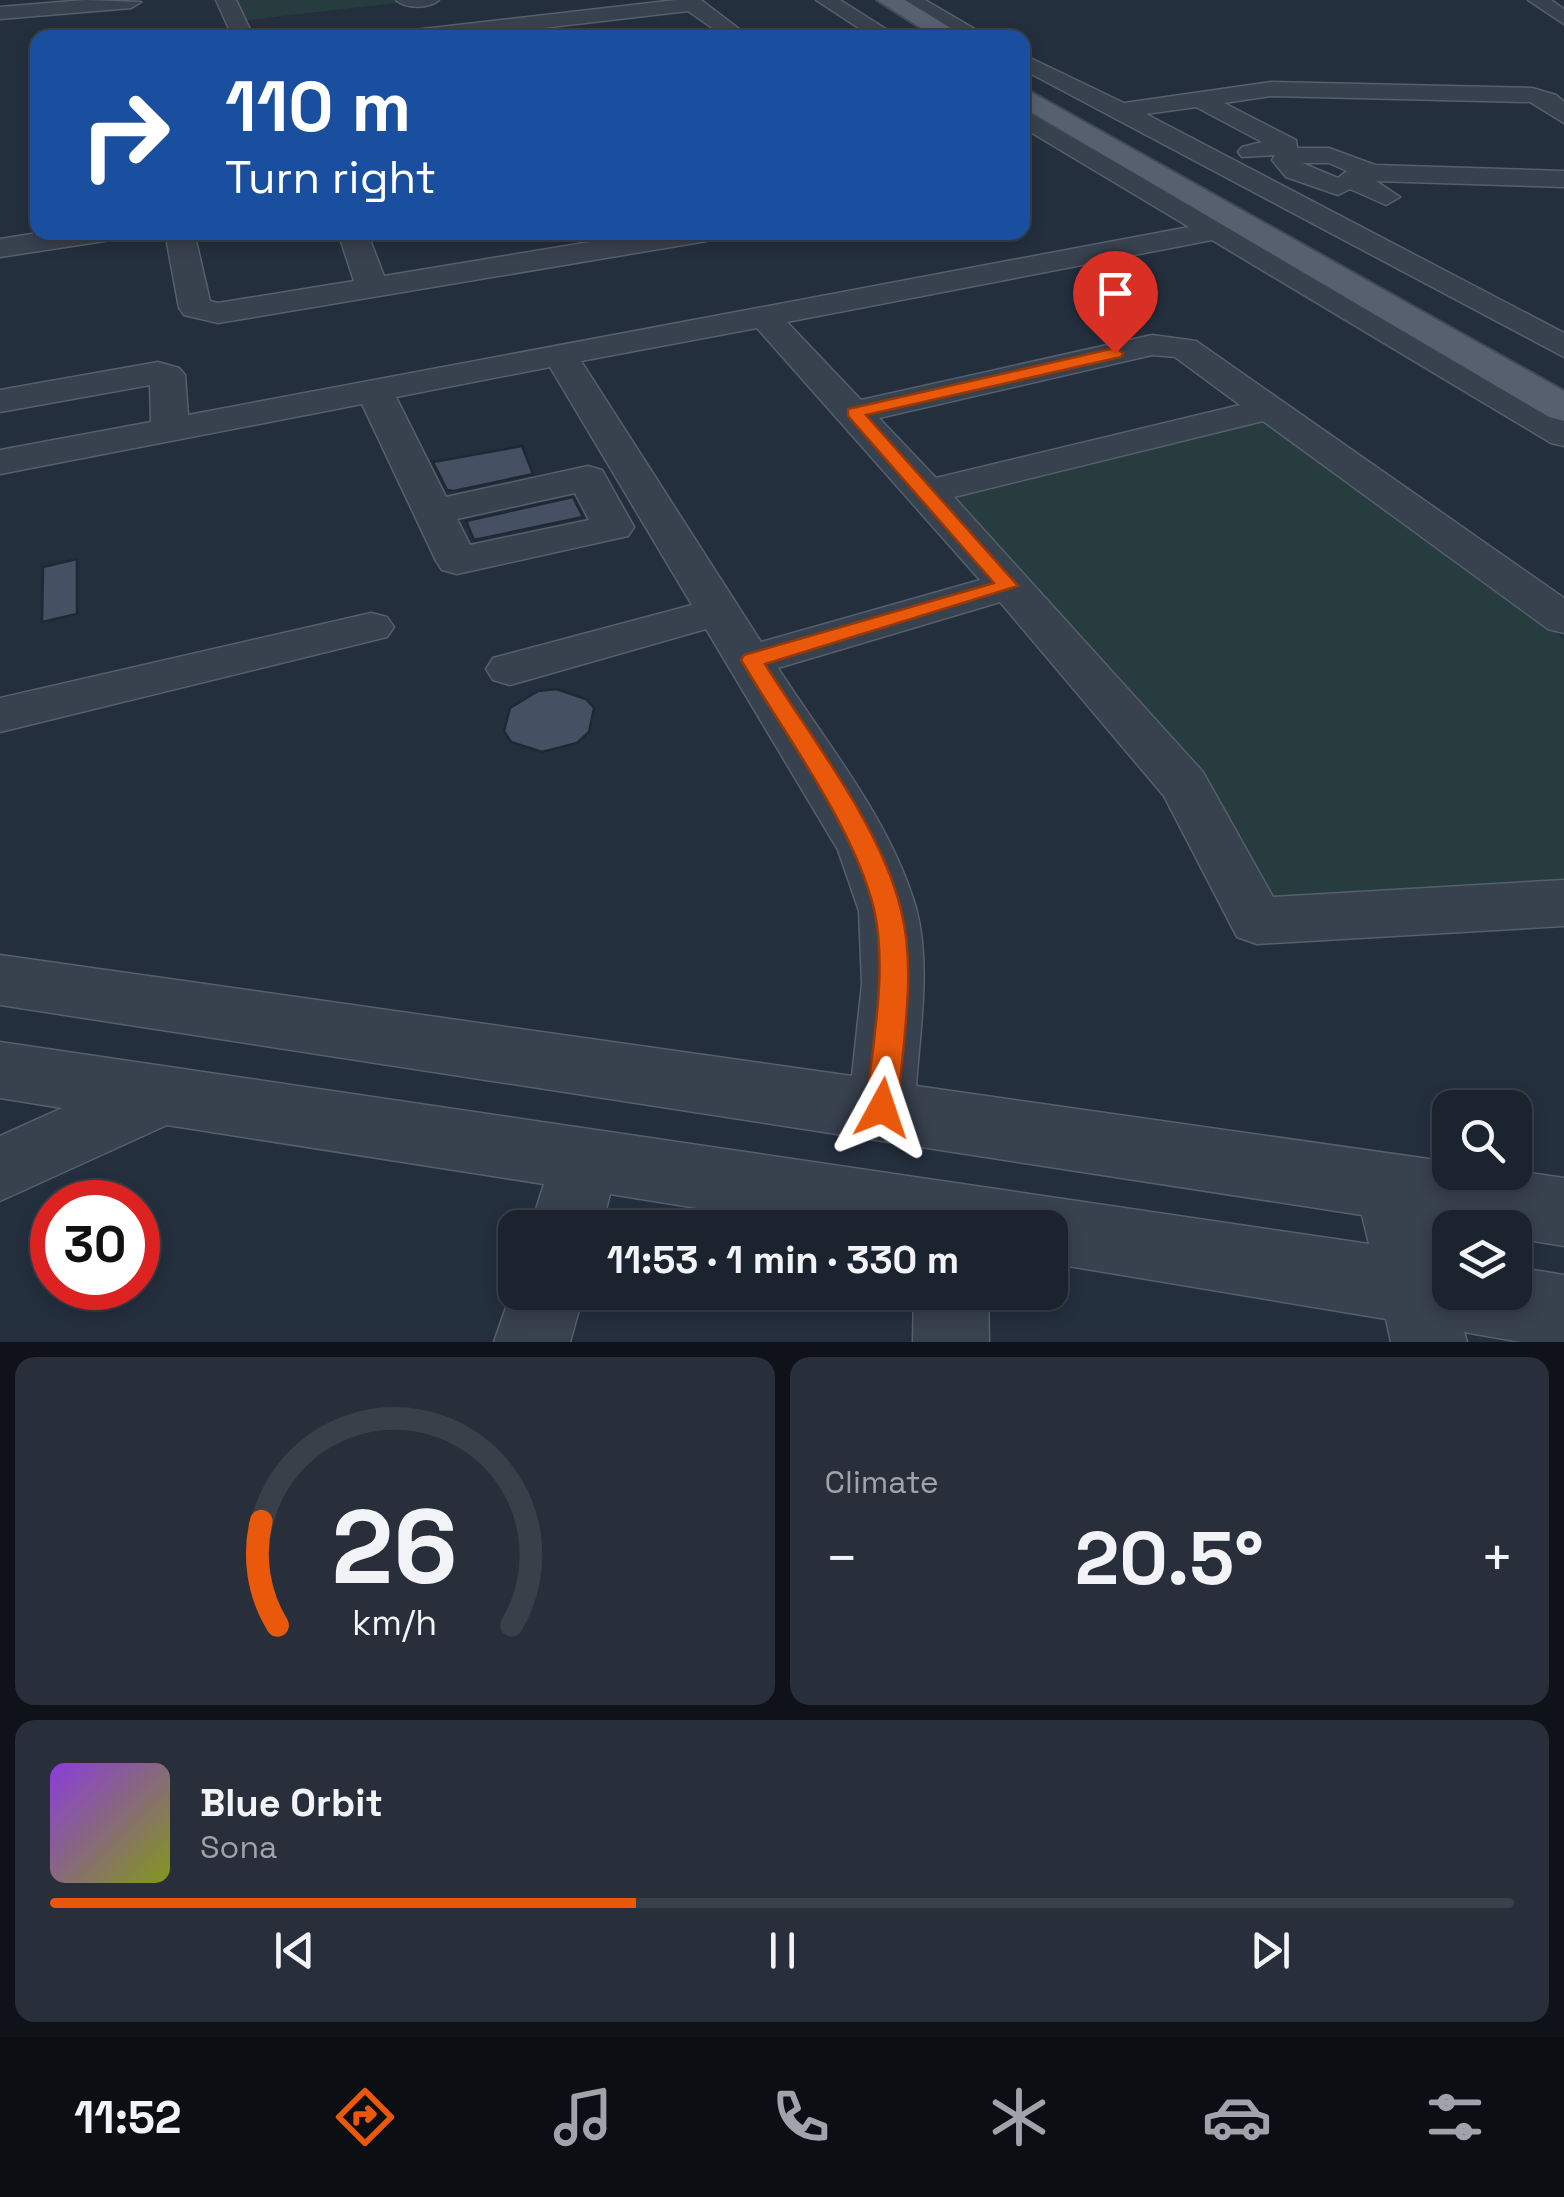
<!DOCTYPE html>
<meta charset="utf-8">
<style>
body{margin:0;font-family:"Space Grotesk",sans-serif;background:#282f3a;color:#f1f3f6;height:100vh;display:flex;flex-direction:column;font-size:38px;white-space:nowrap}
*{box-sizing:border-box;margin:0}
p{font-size:32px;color:#a0a4aa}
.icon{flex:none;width:55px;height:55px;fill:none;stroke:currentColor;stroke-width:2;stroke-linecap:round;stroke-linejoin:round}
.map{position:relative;height:1342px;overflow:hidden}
.drawer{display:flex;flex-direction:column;gap:15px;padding:15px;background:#0f1319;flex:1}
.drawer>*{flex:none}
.banner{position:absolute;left:30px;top:30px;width:1000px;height:210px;border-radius:20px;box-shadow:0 5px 15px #0003,0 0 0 2px #39404a;background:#1a4fa0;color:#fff;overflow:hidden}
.buttons{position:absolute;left:1432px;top:1090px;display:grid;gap:20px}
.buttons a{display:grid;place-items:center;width:100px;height:100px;border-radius:20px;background:#1b232e;box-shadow:0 5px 15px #0003,0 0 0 2px #39404a;font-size:50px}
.speed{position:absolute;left:30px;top:1180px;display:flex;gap:20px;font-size:50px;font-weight:700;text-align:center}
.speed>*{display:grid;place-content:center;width:130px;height:130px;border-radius:50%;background:#1b232e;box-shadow:0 5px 15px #0003,0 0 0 2px #39404a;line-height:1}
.speed .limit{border:15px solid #d22;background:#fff;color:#111}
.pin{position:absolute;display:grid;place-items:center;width:85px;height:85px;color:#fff;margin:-102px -42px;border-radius:50% 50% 50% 0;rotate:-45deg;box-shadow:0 0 10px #0007}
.pin .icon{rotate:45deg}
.me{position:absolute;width:110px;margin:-55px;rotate:5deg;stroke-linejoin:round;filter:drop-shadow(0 0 8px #0008)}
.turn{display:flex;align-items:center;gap:35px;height:210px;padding:0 30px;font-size:45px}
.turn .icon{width:130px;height:130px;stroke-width:2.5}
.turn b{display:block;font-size:70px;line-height:85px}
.big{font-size:75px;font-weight:600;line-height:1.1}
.drawer .widget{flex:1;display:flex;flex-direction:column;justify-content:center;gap:15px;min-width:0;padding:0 35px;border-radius:20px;background:#282f3a}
.drawer .dial{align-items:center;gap:0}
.dial svg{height:260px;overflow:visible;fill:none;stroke:#39404a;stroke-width:7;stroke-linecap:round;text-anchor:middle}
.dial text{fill:#f1f3f6;stroke:none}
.song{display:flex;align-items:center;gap:30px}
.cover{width:120px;height:120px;border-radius:15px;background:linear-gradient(135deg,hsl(270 70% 55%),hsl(70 70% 35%))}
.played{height:10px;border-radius:5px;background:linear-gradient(90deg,#ea580c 40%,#39404a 40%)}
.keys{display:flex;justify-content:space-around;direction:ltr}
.heat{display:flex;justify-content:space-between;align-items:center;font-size:55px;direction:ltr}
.drawer .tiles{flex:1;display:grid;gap:15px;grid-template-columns:1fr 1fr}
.widget:last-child{grid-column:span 2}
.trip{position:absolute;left:498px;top:1210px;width:570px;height:100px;border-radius:20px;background:#1b232e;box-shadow:0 5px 15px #0003,0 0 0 2px #39404a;font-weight:600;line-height:100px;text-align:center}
.tabs{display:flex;height:160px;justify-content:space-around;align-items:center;background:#0b0e12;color:#a0a4aa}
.tabs .icon{width:70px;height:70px}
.tabs .current{color:#ea580c}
.tabs b{font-size:45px;color:#f1f3f6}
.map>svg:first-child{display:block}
.green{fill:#263c3f}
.building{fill:#455162;stroke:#1f2835;stroke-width:2.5}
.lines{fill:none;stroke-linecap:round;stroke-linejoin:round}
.minor-casing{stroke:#565f6c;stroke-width:3}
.major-casing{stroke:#414a57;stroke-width:4}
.minor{fill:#38414e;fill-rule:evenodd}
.major{fill:#56606e;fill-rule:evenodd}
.route{fill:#ea580c;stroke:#983908;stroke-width:2.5}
</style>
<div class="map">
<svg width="1564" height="1342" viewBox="0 0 1564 1342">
<rect width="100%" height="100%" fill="#242f3e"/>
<!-- green -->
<path class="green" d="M 223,0 L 403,0 L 405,2 L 231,22 Z
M 1272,408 L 1564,639 L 1564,903 L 1257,921 L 1168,740 L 927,492 Z"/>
<!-- building -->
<path class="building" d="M 522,446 L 533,474 L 454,491 L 447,490 L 433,462 Z
M 573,497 L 583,517 L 474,540 L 466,521 Z
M 77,559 L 77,614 L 42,622 L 43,567 Z
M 556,689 L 586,699 L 594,708 L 589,732 L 577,743 L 542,752 L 511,742 L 504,731 L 510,708 L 538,691 Z"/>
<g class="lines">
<!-- minor casing -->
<g class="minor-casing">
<path id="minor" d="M 85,0 L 141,2 L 131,8 L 0,19 L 0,7 Z
M 216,0 L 236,0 L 254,38 L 233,38 Z
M 396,0 L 439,0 C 430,9 405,9 396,0 Z
M 676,0 L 701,0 L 751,38 L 727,38 L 688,11 L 456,38 L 387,38 L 397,32 Z
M 816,0 L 840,0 L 900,38 L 874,38 Z
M 900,0 L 925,0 L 990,38 L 964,38 Z
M 1528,0 L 1551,0 L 1564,9 L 1564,24 Z
M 1022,54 L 1124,103 L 1271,82 L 1532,88 L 1556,95 L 1564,102 L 1564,123 L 1530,102 L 1271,96 L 1224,103 L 1296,140 L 1297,148 L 1329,148 L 1375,165 L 1564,171 L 1564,187 L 1376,181 L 1400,197 L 1386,205 L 1350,189 L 1338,195 L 1286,177 L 1272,160 L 1275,155 L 1242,157 L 1238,152 L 1242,147 L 1262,142 L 1196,107 L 1146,114 L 1564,333 L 1564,357 L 1022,69 ZM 1302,163 L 1329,163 L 1347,171 L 1338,178 Z
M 1022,109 L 1564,419 L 1564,446 L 1551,443 L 1212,240 L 787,322 L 861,400 L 1152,335 L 1196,341 L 1564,598 L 1564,633 L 1548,629 L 1263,421 L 954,497 L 1203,772 L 1273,897 L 1564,880 L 1564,926 L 1257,944 L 1237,937 L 1164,796 L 1000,602 L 778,668 C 827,744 891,821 916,908 C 931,963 920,1030 916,1086 L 1450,1162 L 1450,1172 L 1515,1171 L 1564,1178 L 1564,1246 L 1515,1238 L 1515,1228 L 1436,1226 L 1444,1256 L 1450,1257 L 1450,1292 L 1515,1292 L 1515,1267 L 1564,1275 L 1564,1342 L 1521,1342 L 1464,1332 L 1467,1342 L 1391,1342 L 1386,1319 L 1050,1263 L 1050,1228 L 821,1228 L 610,1194 L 601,1228 L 530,1228 L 544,1184 L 167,1125 L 0,1201 L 0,1136 L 62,1108 L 0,1098 L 0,1042 L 1369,1244 L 1362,1215 L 0,1005 L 0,955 L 852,1076 L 862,984 L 859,911 L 838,850 L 706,629 L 510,685 L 493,680 L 486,669 L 493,658 L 692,605 L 550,367 L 396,397 L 446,497 L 588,466 L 602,470 L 634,527 L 628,536 L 457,574 L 442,570 L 436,561 L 362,404 L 0,474 L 0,450 L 151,422 L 150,385 L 0,412 L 0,390 L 158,362 L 179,368 L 185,375 L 188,415 L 1189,227 L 1022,127 ZM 757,328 L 980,580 L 761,642 L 581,361 ZM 1152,355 L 1175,357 L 1240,405 L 936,478 L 879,418 ZM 575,493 L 589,520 L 470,545 L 457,519 Z
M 44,232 L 119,232 L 105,241 L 0,257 L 0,239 Z
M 165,232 L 194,232 L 210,301 L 218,303 L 354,281 L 338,232 L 367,232 L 384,276 L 651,232 L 721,232 L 707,241 L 218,323 L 184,315 L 179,308 Z
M 371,613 L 387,617 L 394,627 L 387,637 L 0,732 L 0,698 Z
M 515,1281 L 515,1292 L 584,1292 L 570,1342 L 494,1342 Z
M 914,1292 L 988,1292 L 989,1342 L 913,1342 Z"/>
</g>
<!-- major casing -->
<g class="major-casing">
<path id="major" d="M 877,0 L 905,0 L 967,38 L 937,38 Z
M 1022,87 L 1564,391 L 1564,421 L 1549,417 L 1022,107 Z"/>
</g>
<!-- minor -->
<use href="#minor" class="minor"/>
<!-- major -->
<use href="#major" class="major"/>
</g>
<!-- route -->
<path class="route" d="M 1115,348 L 1123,353 L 1121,357 L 866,415 L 1018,586 L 765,664 C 811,738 881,826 901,910 C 917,972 902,1045 898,1108 L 893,1118 L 882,1122 L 871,1118 L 866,1108 C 872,1045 888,971 874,909 C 853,825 785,735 741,660 L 744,655 L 994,583 L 848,416 L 848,409 Z"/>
</svg>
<div class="buttons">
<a><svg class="icon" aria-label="search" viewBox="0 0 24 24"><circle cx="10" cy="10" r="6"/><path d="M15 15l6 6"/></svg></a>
<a><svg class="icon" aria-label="layers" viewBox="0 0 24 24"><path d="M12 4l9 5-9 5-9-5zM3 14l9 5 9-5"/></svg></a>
</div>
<div class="speed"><div class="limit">30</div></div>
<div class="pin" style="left:1115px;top:353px;background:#d93025"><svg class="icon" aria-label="arrive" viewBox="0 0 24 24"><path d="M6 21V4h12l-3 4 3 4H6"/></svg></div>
<svg class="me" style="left:882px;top:1108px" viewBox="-20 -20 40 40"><path d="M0-17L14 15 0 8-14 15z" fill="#ea580c" stroke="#fff" stroke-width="4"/></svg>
<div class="trip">11:53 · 1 min · 330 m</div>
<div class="banner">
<div class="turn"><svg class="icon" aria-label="right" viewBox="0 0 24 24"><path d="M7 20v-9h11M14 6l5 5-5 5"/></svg><div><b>110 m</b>Turn right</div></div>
</div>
</div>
<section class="drawer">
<div class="tiles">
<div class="widget dial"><svg viewBox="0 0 100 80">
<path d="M14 69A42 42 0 1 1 86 69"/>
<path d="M14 69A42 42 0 0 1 9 37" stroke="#ea580c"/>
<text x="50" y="56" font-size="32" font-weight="700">26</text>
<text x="50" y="72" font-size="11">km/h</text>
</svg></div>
<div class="widget"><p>Climate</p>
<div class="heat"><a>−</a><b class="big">20.5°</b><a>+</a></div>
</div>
<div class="widget">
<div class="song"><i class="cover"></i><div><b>Blue Orbit</b><p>Sona</p></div></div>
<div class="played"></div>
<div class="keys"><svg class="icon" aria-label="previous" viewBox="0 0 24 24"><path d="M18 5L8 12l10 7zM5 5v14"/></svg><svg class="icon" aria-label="pause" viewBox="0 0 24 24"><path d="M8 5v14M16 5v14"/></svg><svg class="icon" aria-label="next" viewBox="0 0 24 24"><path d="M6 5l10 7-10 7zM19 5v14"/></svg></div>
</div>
</div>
</section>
<nav class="tabs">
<b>11:52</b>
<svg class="icon current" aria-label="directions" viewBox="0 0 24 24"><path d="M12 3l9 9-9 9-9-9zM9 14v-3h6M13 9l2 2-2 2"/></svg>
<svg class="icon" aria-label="music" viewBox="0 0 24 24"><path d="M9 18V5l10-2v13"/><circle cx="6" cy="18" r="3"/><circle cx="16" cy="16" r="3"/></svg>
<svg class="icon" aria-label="phone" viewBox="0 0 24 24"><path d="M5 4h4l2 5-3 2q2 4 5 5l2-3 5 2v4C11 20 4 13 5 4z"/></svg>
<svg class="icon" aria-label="climate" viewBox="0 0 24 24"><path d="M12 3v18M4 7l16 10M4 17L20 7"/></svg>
<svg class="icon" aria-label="car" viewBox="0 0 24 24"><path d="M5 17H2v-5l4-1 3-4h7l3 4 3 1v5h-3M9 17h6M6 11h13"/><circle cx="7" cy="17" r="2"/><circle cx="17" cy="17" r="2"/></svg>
<svg class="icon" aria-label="filters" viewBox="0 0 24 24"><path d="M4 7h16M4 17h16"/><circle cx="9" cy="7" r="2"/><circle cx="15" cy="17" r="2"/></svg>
</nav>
